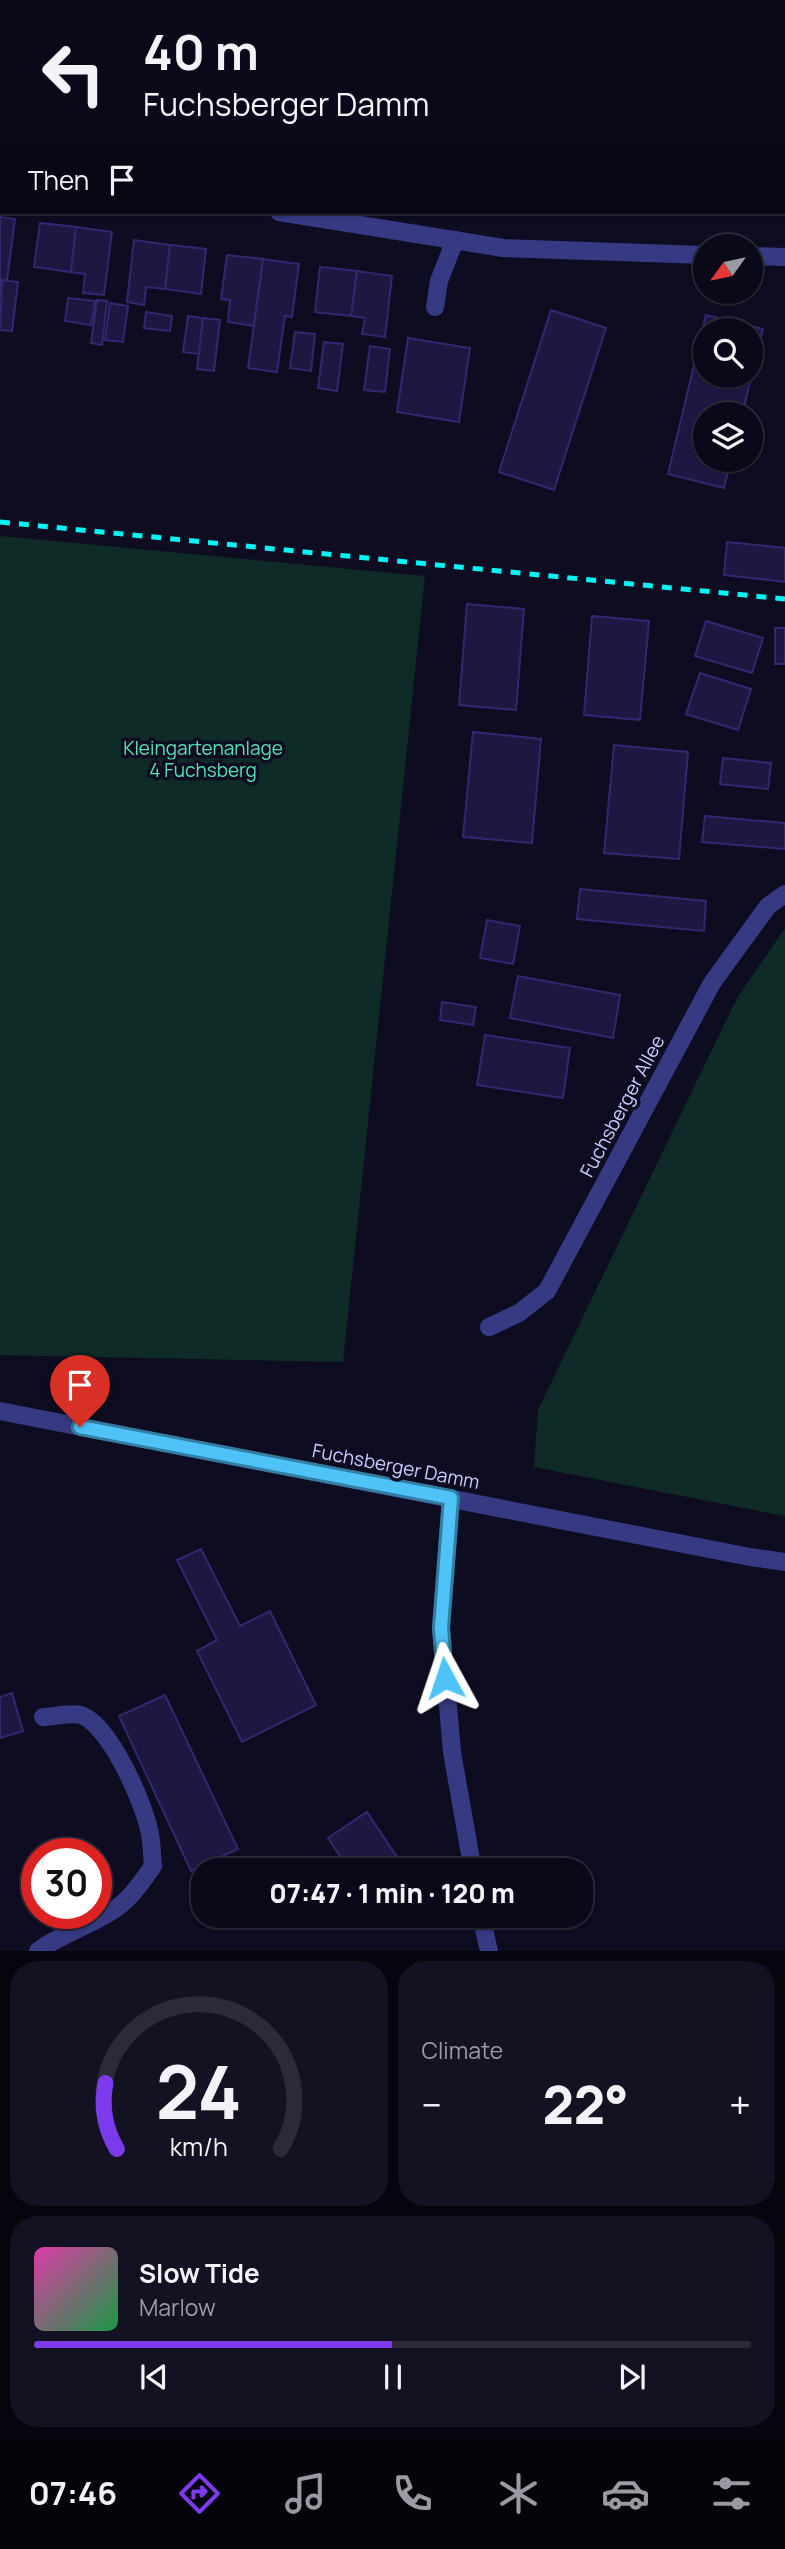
<!DOCTYPE html>
<meta charset="utf-8">
<style>
body{margin:0;font-family:Manrope,sans-serif;background:#131222;color:#f1f3f6;height:100vh;display:flex;flex-direction:column;font-size:26px;white-space:nowrap}
*{box-sizing:border-box;margin:0}
p{font-size:23px;color:#999aa2}
.icon{flex:none;width:38px;height:38px;fill:none;stroke:currentColor;stroke-width:2;stroke-linecap:round;stroke-linejoin:round}
.map{position:relative;height:1951px;overflow:hidden}
.sheet{display:flex;flex-direction:column;gap:10px;padding:10px;background:#06050e;flex:1}
.sheet>*{flex:none}
.banner{position:absolute;left:0px;top:0px;width:786px;height:214px;box-shadow:0 2px 5px #0004,0 0 0 2px #2a2a38;background:#0a0919;color:#f1f3f6;overflow:hidden}
.needle{width:46px;rotate:237deg}
.controls{position:absolute;left:693px;top:234px;display:grid;gap:14px}
.controls a{display:grid;place-items:center;width:70px;height:70px;border-radius:50%;background:#0a0919;box-shadow:0 2px 5px #0004,0 0 0 2px #2a2a38;font-size:35px}
.speed{position:absolute;left:21px;top:1838px;display:flex;gap:14px;font-size:35px;font-weight:700;text-align:center}
.speed>*{display:grid;place-content:center;width:91px;height:91px;border-radius:50%;background:#0a0919;box-shadow:0 2px 5px #0004,0 0 0 2px #2a2a38;line-height:1}
.speed .limit{border:10px solid #d22;background:#fff;color:#111}
.pin{position:absolute;display:grid;place-items:center;width:60px;height:60px;color:#fff;margin:-72px -30px;border-radius:50% 50% 50% 0;rotate:-45deg;box-shadow:0 0 7px #0007}
.pin .icon{rotate:45deg}
.me{position:absolute;width:77px;margin:-38px;rotate:355deg;stroke-linejoin:round;filter:drop-shadow(0 0 5px #0008)}
.turn{display:flex;align-items:center;gap:24px;height:147px;padding:0 28px;font-size:32px}
.turn .icon{width:91px;height:91px;stroke-width:2.5}
.turn b{display:block;font-size:49px;line-height:60px}
.then{display:flex;align-items:center;height:66px;padding:0 28px;background:#0003;gap:14px;font-size:26px}
.big{font-size:52px;font-weight:800;line-height:1.1}
.sheet .widget{flex:1;display:flex;flex-direction:column;justify-content:center;gap:10px;min-width:0;padding:0 24px;border-radius:28px;background:#131222}
.sheet .dial{align-items:center;gap:0}
.dial svg{height:182px;overflow:visible;fill:none;stroke:#2a2a38;stroke-width:7;stroke-linecap:round;text-anchor:middle}
.dial text{fill:#f1f3f6;stroke:none}
.song{display:flex;align-items:center;gap:21px}
.cover{width:84px;height:84px;border-radius:10px;background:linear-gradient(135deg,hsl(320 70% 55%),hsl(140 70% 35%))}
.played{height:7px;border-radius:4px;background:linear-gradient(90deg,#7c3aed 50%,#2a2a38 50%)}
.keys{display:flex;justify-content:space-around;direction:ltr}
.heat{display:flex;justify-content:space-between;align-items:center;font-size:38px;direction:ltr}
.sheet .tiles{flex:1;display:grid;gap:10px;grid-template-columns:1fr 1fr}
.widget:last-child{grid-column:span 2}
.trip{position:absolute;left:191px;top:1858px;width:402px;height:70px;border-radius:28px;background:#0a0919;box-shadow:0 2px 5px #0004,0 0 0 2px #2a2a38;font-weight:800;line-height:70px;text-align:center}
.tabs{display:flex;height:112px;justify-content:space-around;align-items:center;background:#04040a;color:#999aa2}
.tabs .icon{width:49px;height:49px}
.tabs .active{color:#7c3aed}
.tabs b{font-size:32px;color:#f1f3f6}
.map>svg:first-child{display:block}
.green{fill:#0f2b28}
.building{fill:#1d1842;stroke:#31296f;stroke-width:2;fill-rule:evenodd}
.lines{fill:none;stroke-linecap:round;stroke-linejoin:round}
.service{stroke:#363a82;stroke-width:18}
.minor{stroke:#363a82;stroke-width:18}
.tertiary{stroke:#363a82;stroke-width:18}
.rail{stroke:#00f5f7;stroke-width:5;stroke-dasharray:10 9;stroke-linecap:butt}
.route-casing{stroke:#337fa1;stroke-width:18}
.route{stroke:#4fc3f7;stroke-width:12}
.labels{text-anchor:middle;stroke-width:7;stroke-linejoin:round;paint-order:stroke}
.park-label{font-size:19px;fill:#55e2b2;stroke:#0e0c21}
.street-label{font-size:19px;fill:#ceccff;stroke:#0e0c21}
</style>
<div class="map">
<svg width="785" height="1951" viewBox="0 0 785 1951">
<rect width="100%" height="100%" fill="#0e0c21"/>
<!-- green -->
<path class="green" d="M 0,536 L 425,576 L 343,1362 L 0,1355 Z
M 785,928 L 785,1516 L 534,1467 L 538,1410 L 737,998 Z"/>
<!-- building -->
<path class="building" d="M 0,217 L 15,219 L 7,280 L 2,280 L 0,296 Z
M 40,223 L 76,227 L 71,272 L 34,267 Z
M 76,227 L 112,232 L 104,295 L 83,293 L 85,274 L 71,272 Z
M 134,240 L 170,245 L 165,289 L 146,287 L 144,305 L 127,302 Z
M 170,245 L 206,249 L 201,294 L 165,289 Z
M 227,255 L 263,259 L 254,326 L 228,322 L 230,300 L 221,299 Z
M 263,259 L 299,264 L 292,317 L 285,316 L 277,372 L 248,368 Z
M 320,267 L 357,271 L 351,316 L 315,312 Z
M 357,271 L 392,276 L 385,337 L 362,334 L 365,318 L 351,316 Z
M 2,280 L 18,282 L 12,331 L 0,330 Z
M 68,298 L 95,301 L 91,325 L 65,321 Z
M 97,300 L 107,301 L 102,345 L 91,343 Z
M 110,303 L 128,306 L 123,342 L 105,340 Z
M 551,310 L 606,328 L 554,490 L 499,472 Z
M 146,312 L 172,316 L 170,331 L 144,328 Z
M 706,315 L 763,329 L 742,415 L 705,415 L 705,460 L 731,460 L 724,488 L 668,474 ZM 705,331 L 751,331 L 751,376 L 705,376 Z
M 188,316 L 203,318 L 199,354 L 183,352 Z
M 203,318 L 220,320 L 214,371 L 197,369 Z
M 295,332 L 315,334 L 311,371 L 290,368 Z
M 408,338 L 470,348 L 459,422 L 397,412 Z
M 324,342 L 343,344 L 337,391 L 318,388 Z
M 370,346 L 390,349 L 385,392 L 364,390 Z
M 727,542 L 785,548 L 785,582 L 724,575 Z
M 467,604 L 524,609 L 516,710 L 459,705 Z
M 592,616 L 649,621 L 640,720 L 584,715 Z
M 706,621 L 763,638 L 752,673 L 695,656 Z
M 775,628 L 785,628 L 785,664 L 775,664 Z
M 700,673 L 751,689 L 738,730 L 686,714 Z
M 473,732 L 541,739 L 532,843 L 463,837 Z
M 614,745 L 688,752 L 679,859 L 604,853 Z
M 723,758 L 771,763 L 768,789 L 720,784 Z
M 705,816 L 785,823 L 785,849 L 702,842 Z
M 580,889 L 706,901 L 704,931 L 577,919 Z
M 487,920 L 520,926 L 513,964 L 480,958 Z
M 518,976 L 620,995 L 613,1038 L 510,1018 Z
M 442,1002 L 476,1007 L 473,1025 L 440,1020 Z
M 485,1035 L 570,1048 L 563,1098 L 477,1085 Z
M 201,1549 L 240,1626 L 270,1611 L 316,1705 L 242,1742 L 197,1651 L 217,1640 L 177,1560 Z
M 12,1693 L 23,1731 L 0,1738 L 0,1697 Z
M 165,1695 L 238,1849 L 191,1871 L 119,1716 Z
M 367,1812 L 401,1863 L 389,1871 L 350,1871 L 328,1838 Z"/>
<g class="lines">
<!-- service -->
<path class="service" d="M 435,307 L 439,281 L 455,240
M 38,1951 C 61,1934 89,1926 112,1911 C 130,1900 141,1883 153,1866 C 152,1856 152,1845 150,1834 C 145,1805 110,1725 81,1715 C 71,1712 54,1717 43,1717"/>
<!-- minor -->
<path class="minor" d="M 0,167 L 2,167
M 279,212 L 503,248 L 705,255
M 751,256 L 785,257
M 489,1327 L 519,1313 L 547,1291 L 712,983 L 768,906 L 785,894
M 451,1498 L 441,1628 L 452,1752 L 473,1871
M 481,1916 L 489,1951"/>
<!-- tertiary -->
<path class="tertiary" d="M 0,1411 L 750,1557 L 785,1562"/>
<!-- rail -->
<path class="rail" d="M 0,522 L 785,599"/>
</g>
<g class="lines">
<!-- route casing -->
<g class="route-casing">
<path id="route" d="M 80,1427 L 451,1498 L 441,1628 L 445,1678"/>
</g>
<!-- route -->
<use href="#route" class="route"/>
</g>
<g class="labels">
<!-- park labels -->
<g class="park-label">
<text x="203" y="755">Kleingartenanlage<tspan x="203" dy="22">4 Fuchsberg</tspan></text>
</g>
<!-- street labels -->
<g class="street-label">
<text transform="translate(622 1106) rotate(-62)" y="7">Fuchsberger Allee</text>
<text transform="translate(396 1466) rotate(11)" y="7">Fuchsberger Damm</text>
</g>
</g>
</svg>
<div class="controls">
<a><svg class="needle" viewBox="-14 -14 28 28"><path d="M0-13l5 13h-10z" fill="#e53935"/><path d="M0 13l5-13h-10z" fill="#999aa2"/></svg></a>
<a><svg class="icon" aria-label="search" viewBox="0 0 24 24"><circle cx="10" cy="10" r="6"/><path d="M15 15l6 6"/></svg></a>
<a><svg class="icon" aria-label="layers" viewBox="0 0 24 24"><path d="M12 4l9 5-9 5-9-5zM3 14l9 5 9-5"/></svg></a>
</div>
<div class="speed"><div class="limit">30</div></div>
<div class="pin" style="left:80px;top:1427px;background:#d93025"><svg class="icon" aria-label="arrive" viewBox="0 0 24 24"><path d="M6 21V4h12l-3 4 3 4H6"/></svg></div>
<svg class="me" style="left:445px;top:1678px" viewBox="-20 -20 40 40"><path d="M0-17L14 15 0 8-14 15z" fill="#4fc3f7" stroke="#fff" stroke-width="4"/></svg>
<div class="trip">07:47 · 1 min · 120 m</div>
<div class="banner">
<div class="turn"><svg class="icon" aria-label="left" viewBox="0 0 24 24"><path d="M17 20v-9H6M10 6l-5 5 5 5"/></svg><div><b>40 m</b>Fuchsberger Damm</div></div>
<div class="then">Then<svg class="icon" aria-label="arrive" viewBox="0 0 24 24"><path d="M6 21V4h12l-3 4 3 4H6"/></svg></div>
</div>
</div>
<section class="sheet">
<div class="tiles">
<div class="widget dial"><svg viewBox="0 0 100 80">
<path d="M14 69A42 42 0 1 1 86 69"/>
<path d="M14 69A42 42 0 0 1 9 40" stroke="#7c3aed"/>
<text x="50" y="56" font-size="32" font-weight="700">24</text>
<text x="50" y="72" font-size="11">km/h</text>
</svg></div>
<div class="widget"><p>Climate</p>
<div class="heat"><a>−</a><b class="big">22°</b><a>+</a></div>
</div>
<div class="widget">
<div class="song"><i class="cover"></i><div><b>Slow Tide</b><p>Marlow</p></div></div>
<div class="played"></div>
<div class="keys"><svg class="icon" aria-label="previous" viewBox="0 0 24 24"><path d="M18 5L8 12l10 7zM5 5v14"/></svg><svg class="icon" aria-label="pause" viewBox="0 0 24 24"><path d="M8 5v14M16 5v14"/></svg><svg class="icon" aria-label="next" viewBox="0 0 24 24"><path d="M6 5l10 7-10 7zM19 5v14"/></svg></div>
</div>
</div>
</section>
<nav class="tabs">
<b>07:46</b>
<svg class="icon active" aria-label="directions" viewBox="0 0 24 24"><path d="M12 3l9 9-9 9-9-9zM9 14v-3h6M13 9l2 2-2 2"/></svg>
<svg class="icon" aria-label="music" viewBox="0 0 24 24"><path d="M9 18V5l10-2v13"/><circle cx="6" cy="18" r="3"/><circle cx="16" cy="16" r="3"/></svg>
<svg class="icon" aria-label="phone" viewBox="0 0 24 24"><path d="M5 4h4l2 5-3 2q2 4 5 5l2-3 5 2v4C11 20 4 13 5 4z"/></svg>
<svg class="icon" aria-label="climate" viewBox="0 0 24 24"><path d="M12 3v18M4 7l16 10M4 17L20 7"/></svg>
<svg class="icon" aria-label="car" viewBox="0 0 24 24"><path d="M5 17H2v-5l4-1 3-4h7l3 4 3 1v5h-3M9 17h6M6 11h13"/><circle cx="7" cy="17" r="2"/><circle cx="17" cy="17" r="2"/></svg>
<svg class="icon" aria-label="filters" viewBox="0 0 24 24"><path d="M4 7h16M4 17h16"/><circle cx="9" cy="7" r="2"/><circle cx="15" cy="17" r="2"/></svg>
</nav>
